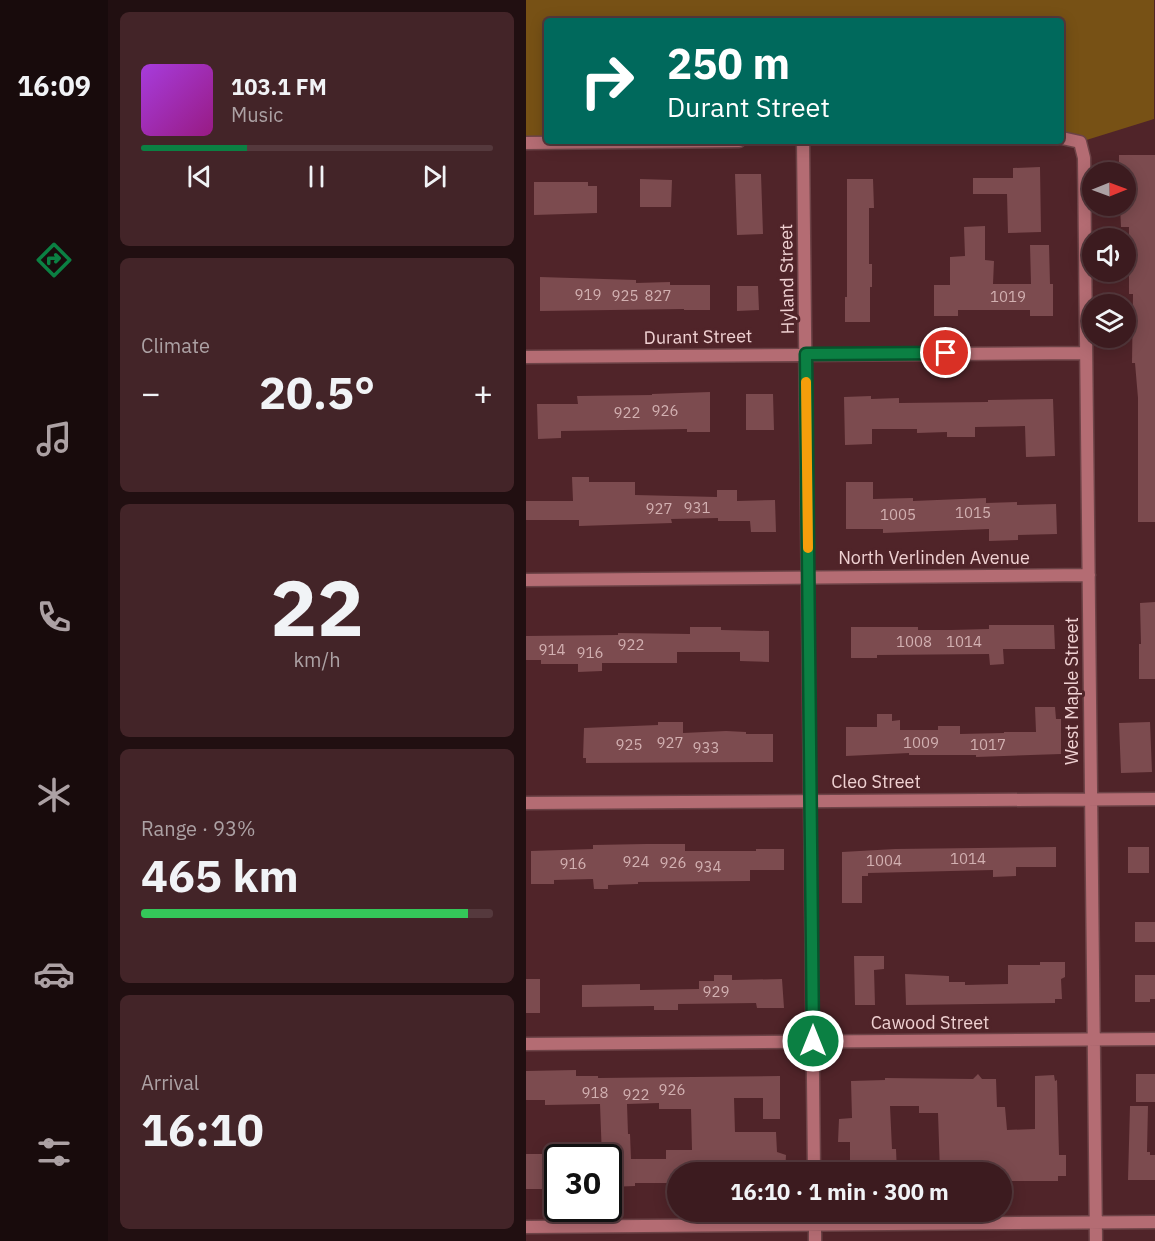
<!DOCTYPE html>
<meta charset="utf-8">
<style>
body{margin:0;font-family:"IBM Plex Sans",sans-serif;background:#432428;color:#f1f3f6;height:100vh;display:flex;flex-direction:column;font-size:22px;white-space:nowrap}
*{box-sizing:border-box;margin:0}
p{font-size:20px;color:#aca1a4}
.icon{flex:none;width:33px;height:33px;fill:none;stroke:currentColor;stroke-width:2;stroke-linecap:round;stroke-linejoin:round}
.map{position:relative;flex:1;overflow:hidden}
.side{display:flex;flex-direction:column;gap:12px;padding:12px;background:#210f11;width:418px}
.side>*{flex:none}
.banner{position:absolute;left:18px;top:18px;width:520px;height:126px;border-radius:6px;box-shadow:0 3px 15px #0003,0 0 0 2px #55393d;background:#00695c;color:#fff;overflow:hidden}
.needle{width:39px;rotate:89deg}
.fabs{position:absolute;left:556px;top:162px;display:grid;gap:12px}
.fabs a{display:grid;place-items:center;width:54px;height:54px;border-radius:50%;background:#3c1b1f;box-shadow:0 3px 15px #0003,0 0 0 2px #55393d;font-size:30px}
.speed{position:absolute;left:18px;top:1144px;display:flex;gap:12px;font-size:30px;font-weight:700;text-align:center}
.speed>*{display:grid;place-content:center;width:78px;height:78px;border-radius:50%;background:#3c1b1f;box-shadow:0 3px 15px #0003,0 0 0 2px #55393d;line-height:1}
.speed .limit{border:3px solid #111;border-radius:9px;background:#fff;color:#111}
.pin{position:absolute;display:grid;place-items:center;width:51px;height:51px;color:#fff;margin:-26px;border:3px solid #fff;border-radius:50%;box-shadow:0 2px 6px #0007}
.me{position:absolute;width:66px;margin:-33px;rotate:0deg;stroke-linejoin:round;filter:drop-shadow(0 0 4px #0008)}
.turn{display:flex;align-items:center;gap:21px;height:126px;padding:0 24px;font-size:27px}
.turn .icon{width:78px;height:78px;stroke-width:2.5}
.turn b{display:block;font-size:42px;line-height:51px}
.big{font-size:45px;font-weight:700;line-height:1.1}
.side .tile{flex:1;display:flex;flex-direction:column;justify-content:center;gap:9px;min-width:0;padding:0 21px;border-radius:9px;background:#432428}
.side .dial{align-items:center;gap:0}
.dial b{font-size:78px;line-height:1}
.song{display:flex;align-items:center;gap:18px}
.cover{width:72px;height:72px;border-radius:9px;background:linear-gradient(135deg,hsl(280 70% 55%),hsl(310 70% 35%))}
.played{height:6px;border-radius:3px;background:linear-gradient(90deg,#0b8043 30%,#55393d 30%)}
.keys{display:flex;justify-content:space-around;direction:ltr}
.heat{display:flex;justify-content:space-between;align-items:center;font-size:33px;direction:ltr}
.charge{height:9px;border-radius:4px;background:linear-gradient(90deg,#34c759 93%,#55393d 0)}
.trip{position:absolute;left:141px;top:1162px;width:345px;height:60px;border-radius:30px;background:#3c1b1f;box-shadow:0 3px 15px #0003,0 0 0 2px #55393d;font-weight:700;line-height:60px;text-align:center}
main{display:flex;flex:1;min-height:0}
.dock{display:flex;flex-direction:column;width:108px;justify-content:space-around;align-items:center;background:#180b0c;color:#aca1a4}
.dock .icon{width:42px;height:42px}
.dock .current{color:#0b8043}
.dock b{font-size:27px;color:#f1f3f6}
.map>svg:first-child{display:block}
.green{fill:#775115;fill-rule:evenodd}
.building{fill:#7c4b4f;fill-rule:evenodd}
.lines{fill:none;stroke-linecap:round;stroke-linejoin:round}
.street-casing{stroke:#6d4347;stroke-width:15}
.street{stroke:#b46c73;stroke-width:12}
.route-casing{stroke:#07532c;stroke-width:15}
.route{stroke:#0b8043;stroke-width:10}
.slow{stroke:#f59e0b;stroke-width:10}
.labels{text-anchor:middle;stroke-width:6;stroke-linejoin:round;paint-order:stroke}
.number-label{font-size:15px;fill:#d2b0b1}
.street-label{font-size:18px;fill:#efd1d2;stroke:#502429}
</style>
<main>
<nav class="dock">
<b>16:09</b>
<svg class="icon current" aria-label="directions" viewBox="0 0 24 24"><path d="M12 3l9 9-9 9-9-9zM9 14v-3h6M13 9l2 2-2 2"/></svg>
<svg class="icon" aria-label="music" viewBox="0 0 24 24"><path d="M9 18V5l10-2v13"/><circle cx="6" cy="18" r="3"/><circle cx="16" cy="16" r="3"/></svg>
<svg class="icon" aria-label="phone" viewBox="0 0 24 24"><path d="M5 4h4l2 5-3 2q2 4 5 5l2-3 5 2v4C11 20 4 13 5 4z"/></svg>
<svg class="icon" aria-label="climate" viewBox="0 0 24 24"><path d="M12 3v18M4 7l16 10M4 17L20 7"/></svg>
<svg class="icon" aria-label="car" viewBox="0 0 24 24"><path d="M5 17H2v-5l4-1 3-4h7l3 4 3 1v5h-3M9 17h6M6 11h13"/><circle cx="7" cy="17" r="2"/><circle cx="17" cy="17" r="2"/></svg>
<svg class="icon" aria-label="filters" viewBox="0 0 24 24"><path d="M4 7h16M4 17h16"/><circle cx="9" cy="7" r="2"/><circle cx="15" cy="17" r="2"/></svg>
</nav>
<section class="side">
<div class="tile">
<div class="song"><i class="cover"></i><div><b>103.1 FM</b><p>Music</p></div></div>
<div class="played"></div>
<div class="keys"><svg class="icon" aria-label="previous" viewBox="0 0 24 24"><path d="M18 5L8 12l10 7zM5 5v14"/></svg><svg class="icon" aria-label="pause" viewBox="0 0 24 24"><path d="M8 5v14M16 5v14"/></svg><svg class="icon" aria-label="next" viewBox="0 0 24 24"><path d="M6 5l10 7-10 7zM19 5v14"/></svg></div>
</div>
<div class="tile"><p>Climate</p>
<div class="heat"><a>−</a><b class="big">20.5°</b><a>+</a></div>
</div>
<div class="tile dial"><b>22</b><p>km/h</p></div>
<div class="tile"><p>Range · 93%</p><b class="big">465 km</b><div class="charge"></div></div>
<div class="tile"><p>Arrival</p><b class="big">16:10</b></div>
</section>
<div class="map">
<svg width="629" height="1241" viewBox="0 0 629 1241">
<rect width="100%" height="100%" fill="#502429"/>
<!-- green -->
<path class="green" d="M 0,0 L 628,0 L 628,119 L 554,142 L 0,146 ZM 21,21 L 536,21 L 536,141 L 21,141 Z"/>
<!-- building -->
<path class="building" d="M 593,155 L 629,155 L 629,522 L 612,522 L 612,398 L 609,363 L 606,363 L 607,294 L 603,294 L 603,227 L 595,227 L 594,206 L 600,206 L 600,172 L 593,172 Z
M 514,167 L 515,232 L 482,233 L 481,194 L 447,194 L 447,178 L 487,178 L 487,168 Z
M 209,174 L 235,174 L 237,234 L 211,235 Z
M 114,179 L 146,180 L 145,207 L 114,207 Z
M 321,179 L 347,179 L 348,208 L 343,208 L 343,264 L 346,264 L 346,287 L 344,287 L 344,322 L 319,322 L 319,297 L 321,297 Z
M 8,182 L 62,182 L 62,186 L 71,186 L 71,213 L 8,215 Z
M 459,226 L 459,260 L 468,261 L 467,284 L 505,284 L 504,245 L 523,245 L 524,284 L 527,284 L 527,316 L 504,316 L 504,310 L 432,310 L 432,316 L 408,316 L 408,285 L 424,285 L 424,257 L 439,256 L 438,227 Z
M 14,277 L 110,280 L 110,283 L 144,282 L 144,285 L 184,285 L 184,310 L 158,310 L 158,309 L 14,311 Z
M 211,286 L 232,286 L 233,310 L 211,311 Z
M 184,392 L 184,432 L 161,432 L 161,429 L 35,431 L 35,438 L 12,439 L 11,404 L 52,404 L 51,396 L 126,395 L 126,394 Z
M 220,394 L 247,394 L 248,430 L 220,430 Z
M 345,396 L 345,399 L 373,398 L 373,403 L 462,402 L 462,400 L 527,399 L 529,456 L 500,457 L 499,426 L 449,427 L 449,437 L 421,437 L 421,432 L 391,433 L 391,429 L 346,429 L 346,444 L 319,445 L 318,397 Z
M 46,477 L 63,477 L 63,482 L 109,482 L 109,495 L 191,497 L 191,490 L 211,490 L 211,501 L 249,500 L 250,532 L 225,532 L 224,521 L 192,521 L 192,518 L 145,519 L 146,523 L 53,526 L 53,520 L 0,520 L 0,501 L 47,501 Z
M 320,482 L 347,482 L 347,499 L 387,498 L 387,501 L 460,498 L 460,503 L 491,502 L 491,505 L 530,504 L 531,534 L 492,535 L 492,540 L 463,541 L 463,529 L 357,533 L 357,529 L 320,529 Z
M 629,602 L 629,679 L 613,679 L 613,644 L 615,644 L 614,603 Z
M 463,625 L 528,625 L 529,649 L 477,649 L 478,664 L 464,665 L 463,654 L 351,655 L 351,658 L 325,658 L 325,627 L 392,627 L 392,630 L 425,630 L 463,629 Z
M 164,627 L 195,627 L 195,630 L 243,631 L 243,662 L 214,661 L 214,652 L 151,652 L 151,663 L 76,663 L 76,671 L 52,672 L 52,664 L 15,664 L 15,660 L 0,660 L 0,636 L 92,635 L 92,633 L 164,634 Z
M 509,707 L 529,707 L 530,719 L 535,719 L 535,754 L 450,757 L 450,755 L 383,755 L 383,753 L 320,756 L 320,727 L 351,727 L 351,714 L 366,714 L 366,721 L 374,720 L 374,730 L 412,730 L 412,726 L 434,726 L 434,734 L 478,733 L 478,732 L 510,732 Z
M 132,722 L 157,722 L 157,733 L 200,731 L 220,732 L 220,734 L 247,734 L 247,762 L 60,763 L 60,758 L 57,758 L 58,728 L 132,725 Z
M 624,722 L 626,772 L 595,773 L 593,723 Z
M 120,844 L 159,844 L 159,851 L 230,851 L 230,849 L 258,849 L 258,870 L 224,870 L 224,881 L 112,882 L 112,884 L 82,885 L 82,889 L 68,889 L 67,879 L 28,880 L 28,884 L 5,884 L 5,851 L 67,849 L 67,845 Z
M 530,847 L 530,867 L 490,867 L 490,876 L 467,877 L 467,870 L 342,873 L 342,876 L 336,876 L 336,903 L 316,903 L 316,852 L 369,849 Z
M 602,847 L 623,847 L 623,873 L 602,873 Z
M 609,922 L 629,922 L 629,942 L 609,942 Z
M 328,956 L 358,956 L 358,969 L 348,970 L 349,1005 L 329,1005 Z
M 514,962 L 539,962 L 539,977 L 535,979 L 536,999 L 529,999 L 529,1003 L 380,1005 L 379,974 L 423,976 L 423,982 L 439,982 L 439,985 L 482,984 L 482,965 L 514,965 Z
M 188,975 L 206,975 L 206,980 L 256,979 L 258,1008 L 231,1008 L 230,1003 L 152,1004 L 152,1010 L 128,1010 L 128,1006 L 56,1007 L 56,985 L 114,984 L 114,990 L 173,989 L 173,981 L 188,981 Z
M 609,975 L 629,975 L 629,999 L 624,999 L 624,1002 L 609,1002 Z
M 0,979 L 14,979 L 14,1013 L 0,1013 Z
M 50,1070 L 50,1076 L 72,1076 L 72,1078 L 254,1076 L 254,1119 L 237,1119 L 237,1098 L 208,1098 L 209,1132 L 250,1132 L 251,1152 L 260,1155 L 259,1173 L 196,1171 L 196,1173 L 152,1173 L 152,1183 L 109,1183 L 109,1186 L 82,1187 L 82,1158 L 76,1158 L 74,1104 L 19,1105 L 19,1100 L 0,1100 L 0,1071 ZM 133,1103 L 133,1109 L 165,1109 L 166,1150 L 140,1150 L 140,1159 L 105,1159 L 104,1134 L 102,1134 L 101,1104 Z
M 452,1074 L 456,1079 L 470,1079 L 471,1107 L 479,1107 L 481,1130 L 509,1129 L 509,1076 L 528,1075 L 529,1081 L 531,1080 L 533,1155 L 540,1155 L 540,1176 L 532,1176 L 532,1181 L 476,1181 L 476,1173 L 414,1173 L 412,1113 L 393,1113 L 393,1106 L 364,1106 L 366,1149 L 370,1149 L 371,1173 L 324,1173 L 324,1142 L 312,1142 L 313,1119 L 326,1118 L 325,1081 L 359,1080 L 359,1078 L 447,1079 Z
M 610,1074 L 629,1074 L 629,1102 L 610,1102 Z
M 604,1106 L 622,1106 L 621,1152 L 624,1152 L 624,1155 L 629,1155 L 629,1180 L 602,1180 Z
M 0,1154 L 17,1154 L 17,1189 L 0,1189 Z"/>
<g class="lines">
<!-- street casing -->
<g class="street-casing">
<path id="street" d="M 536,138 L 554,142 L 558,158 L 570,1241
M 277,141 L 288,1173
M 0,143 L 213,141
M 0,357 L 560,353
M 0,580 L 563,575
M 0,803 L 629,799
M 0,1044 L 629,1039
M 289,1212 L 289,1241
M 0,1227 L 629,1222"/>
</g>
<!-- street -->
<use href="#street" class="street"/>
</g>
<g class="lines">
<!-- route casing -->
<g class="route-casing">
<path id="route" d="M 287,1041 L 280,354 L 420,353"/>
</g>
<!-- route -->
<use href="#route" class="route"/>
<!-- slow -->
<path class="slow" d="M 280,382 L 282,548"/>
</g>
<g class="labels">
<!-- number labels -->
<g class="number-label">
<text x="62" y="300">919</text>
<text x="99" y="301">925</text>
<text x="132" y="301">827</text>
<text x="482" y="302">1019</text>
<text x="139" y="416">926</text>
<text x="101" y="418">922</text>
<text x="171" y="513">931</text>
<text x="133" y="514">927</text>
<text x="447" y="518">1015</text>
<text x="372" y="520">1005</text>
<text x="388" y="647">1008</text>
<text x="438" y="647">1014</text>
<text x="105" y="650">922</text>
<text x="26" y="655">914</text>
<text x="64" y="658">916</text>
<text x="144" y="748">927</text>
<text x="395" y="748">1009</text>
<text x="103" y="750">925</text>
<text x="462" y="750">1017</text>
<text x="180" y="753">933</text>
<text x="442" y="864">1014</text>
<text x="358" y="866">1004</text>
<text x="110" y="867">924</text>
<text x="147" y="868">926</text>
<text x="47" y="869">916</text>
<text x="182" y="872">934</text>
<text x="190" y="997">929</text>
<text x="146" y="1095">926</text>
<text x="69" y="1098">918</text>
<text x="110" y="1100">922</text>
</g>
<!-- street labels -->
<g class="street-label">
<text transform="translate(261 279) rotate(-91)" y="6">Hyland Street</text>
<text transform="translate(172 337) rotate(-1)" y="6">Durant Street</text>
<text x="408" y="564">North Verlinden Avenue</text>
<text transform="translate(546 691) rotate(-90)" y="6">West Maple Street</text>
<text x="350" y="788">Cleo Street</text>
<text x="404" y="1029">Cawood Street</text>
</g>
</g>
</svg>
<div class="fabs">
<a><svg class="needle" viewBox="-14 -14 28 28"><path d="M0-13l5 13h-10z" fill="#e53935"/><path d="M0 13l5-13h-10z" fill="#aca1a4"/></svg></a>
<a><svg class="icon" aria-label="sound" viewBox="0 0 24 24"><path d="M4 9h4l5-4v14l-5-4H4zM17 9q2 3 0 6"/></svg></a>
<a><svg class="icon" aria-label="layers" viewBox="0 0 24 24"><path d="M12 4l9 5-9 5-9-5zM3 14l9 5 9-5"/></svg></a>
</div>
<div class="speed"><div class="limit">30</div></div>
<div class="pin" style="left:420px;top:353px;background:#d93025"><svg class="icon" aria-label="arrive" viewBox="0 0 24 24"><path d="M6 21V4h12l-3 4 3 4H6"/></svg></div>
<svg class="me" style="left:287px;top:1041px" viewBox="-20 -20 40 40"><circle r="17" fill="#0b8043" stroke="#fff" stroke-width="3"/><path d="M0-11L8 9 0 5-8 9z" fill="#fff"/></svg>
<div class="trip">16:10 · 1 min · 300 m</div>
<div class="banner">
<div class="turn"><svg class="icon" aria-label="right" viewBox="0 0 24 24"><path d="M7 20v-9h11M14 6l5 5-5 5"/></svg><div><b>250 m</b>Durant Street</div></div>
</div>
</div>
</main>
